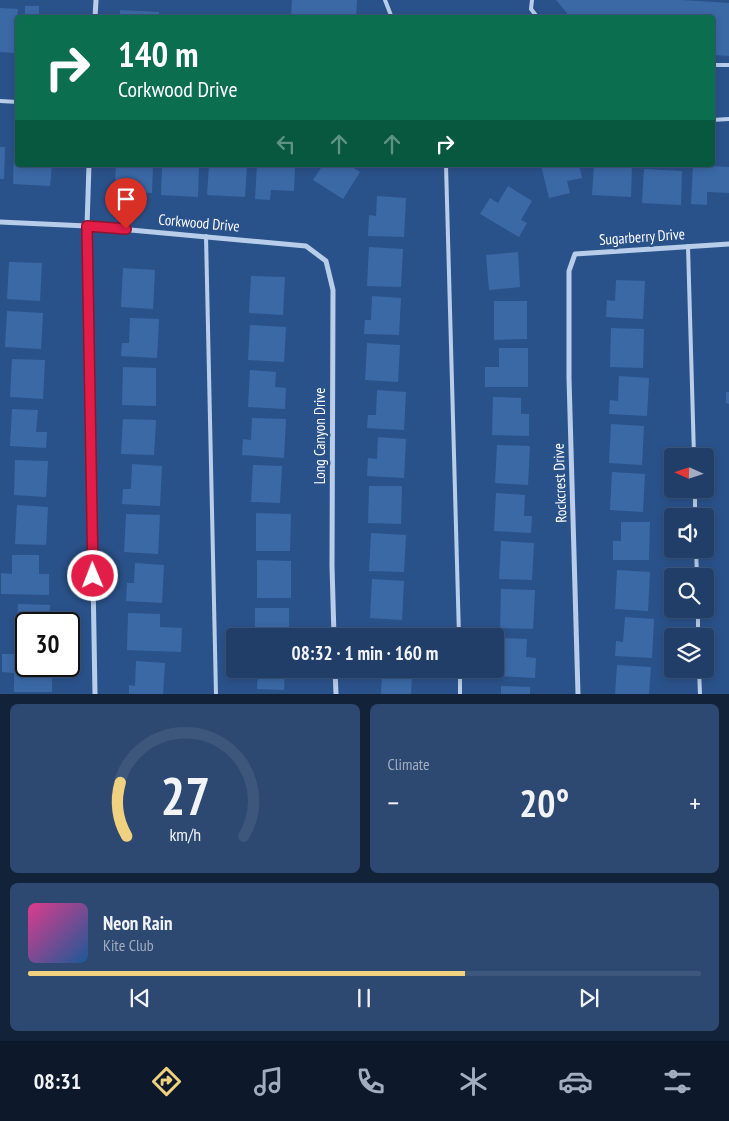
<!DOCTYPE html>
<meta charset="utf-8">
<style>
body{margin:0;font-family:"PT Sans Narrow",sans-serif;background:#2d4971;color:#f1f3f6;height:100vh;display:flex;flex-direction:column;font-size:19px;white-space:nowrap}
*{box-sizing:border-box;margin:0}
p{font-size:16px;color:#a2aec0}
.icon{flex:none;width:28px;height:28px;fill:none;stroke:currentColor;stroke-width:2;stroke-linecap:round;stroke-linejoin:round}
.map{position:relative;height:694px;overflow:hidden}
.drawer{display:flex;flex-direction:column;gap:10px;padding:10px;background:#122239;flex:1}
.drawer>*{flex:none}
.guide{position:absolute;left:15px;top:15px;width:700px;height:152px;border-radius:5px;box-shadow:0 2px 8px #0003,0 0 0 1px #3d577c;background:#0b6e4f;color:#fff;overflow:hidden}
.needle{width:32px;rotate:273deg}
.controls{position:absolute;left:664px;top:448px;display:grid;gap:10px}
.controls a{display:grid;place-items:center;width:50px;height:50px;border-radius:5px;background:#203e68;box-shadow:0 2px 8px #0003,0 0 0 1px #3d577c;font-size:25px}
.speed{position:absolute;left:15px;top:612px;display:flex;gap:10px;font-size:25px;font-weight:700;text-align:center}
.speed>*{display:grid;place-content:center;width:65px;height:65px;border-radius:50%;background:#203e68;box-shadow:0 2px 8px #0003,0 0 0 1px #3d577c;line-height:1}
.speed .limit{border:2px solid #111;border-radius:8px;background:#fff;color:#111}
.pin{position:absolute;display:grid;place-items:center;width:42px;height:42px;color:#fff;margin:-51px -21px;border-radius:50% 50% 50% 0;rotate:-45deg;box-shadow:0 0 5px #0007}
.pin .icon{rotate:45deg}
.me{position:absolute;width:55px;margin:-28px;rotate:359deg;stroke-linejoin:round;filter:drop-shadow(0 0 4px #0008)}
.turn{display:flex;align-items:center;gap:18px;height:105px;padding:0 20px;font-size:22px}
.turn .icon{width:65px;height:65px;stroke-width:2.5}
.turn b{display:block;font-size:35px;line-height:42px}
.lanes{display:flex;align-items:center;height:48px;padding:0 20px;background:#0003;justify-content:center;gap:25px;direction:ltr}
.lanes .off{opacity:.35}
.big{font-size:38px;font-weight:700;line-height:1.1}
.drawer .widget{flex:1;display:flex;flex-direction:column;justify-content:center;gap:8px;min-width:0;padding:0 18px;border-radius:8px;background:#2d4971}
.drawer .dial{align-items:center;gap:0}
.dial svg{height:130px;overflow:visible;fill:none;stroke:#3d577c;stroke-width:7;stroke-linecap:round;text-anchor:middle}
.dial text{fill:#f1f3f6;stroke:none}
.song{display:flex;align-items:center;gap:15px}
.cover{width:60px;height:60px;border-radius:8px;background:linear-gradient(135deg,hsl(330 70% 55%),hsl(210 70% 35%))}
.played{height:5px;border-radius:2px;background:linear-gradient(90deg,#efd180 65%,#3d577c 65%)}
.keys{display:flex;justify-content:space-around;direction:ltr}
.heat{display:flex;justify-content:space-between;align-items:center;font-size:28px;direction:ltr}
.drawer .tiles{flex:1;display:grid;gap:10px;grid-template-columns:1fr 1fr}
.widget:last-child{grid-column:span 2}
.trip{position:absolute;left:226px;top:628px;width:278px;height:50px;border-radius:5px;background:#203e68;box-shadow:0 2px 8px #0003,0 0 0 1px #3d577c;font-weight:700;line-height:50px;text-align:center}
.dock{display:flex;height:80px;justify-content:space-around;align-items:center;background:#0d192a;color:#a2aec0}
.dock .icon{width:35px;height:35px}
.dock .selected{color:#efd180}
.dock b{font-size:22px;color:#f1f3f6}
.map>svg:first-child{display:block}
.building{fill:#3b69a6}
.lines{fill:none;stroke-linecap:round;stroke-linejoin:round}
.lane{stroke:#b8cde9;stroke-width:4}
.street{stroke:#b8cde9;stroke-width:5}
.route-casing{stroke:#92132f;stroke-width:12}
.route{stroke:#e11d48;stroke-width:9}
.labels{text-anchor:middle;stroke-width:5;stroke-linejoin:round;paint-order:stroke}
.street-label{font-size:15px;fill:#fff;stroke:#2a528a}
</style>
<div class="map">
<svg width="729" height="694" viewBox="0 0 729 694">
<rect width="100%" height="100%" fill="#2a528a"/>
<!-- building -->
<path class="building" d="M 292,0 L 357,0 L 356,18 L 291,18 Z
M 556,0 L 681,0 L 729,3 L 729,56 L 712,55 L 712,18 L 571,18 Z
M 25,6 L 39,6 L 39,14 L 63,14 L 63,18 L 25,18 Z
M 0,8 L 18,9 L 15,53 L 0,52 Z
M 120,10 L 159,12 L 159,18 L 120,18 Z
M 0,147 L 5,147 L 4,179 L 0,179 Z
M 14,151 L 18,151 L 18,165 L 52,165 L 50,186 L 13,184 Z
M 116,165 L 153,165 L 152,193 L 132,192 L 133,182 L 115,181 Z
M 162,165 L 199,165 L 198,197 L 161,195 Z
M 209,165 L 247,165 L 245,197 L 207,195 Z
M 257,165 L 295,165 L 294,191 L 271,190 L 270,200 L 255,199 Z
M 323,165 L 349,165 L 360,172 L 343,199 L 313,180 Z
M 541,165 L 579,165 L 582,178 L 567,181 L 570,193 L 549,198 Z
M 594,165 L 632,165 L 631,197 L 592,195 Z
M 693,165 L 729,167 L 729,193 L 707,192 L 707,205 L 691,204 Z
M 644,169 L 682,171 L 681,205 L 642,203 Z
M 508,186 L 532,201 L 521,220 L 527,223 L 519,237 L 480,214 L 490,198 L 498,203 Z
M 377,196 L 406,198 L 404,237 L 368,236 L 369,215 L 376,216 Z
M 369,247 L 403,249 L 401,287 L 367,286 Z
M 518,252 L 520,287 L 489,290 L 486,255 Z
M 9,262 L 42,263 L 40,301 L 7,299 Z
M 123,268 L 155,270 L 153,309 L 121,307 Z
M 251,276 L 285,277 L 283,315 L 249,313 Z
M 616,280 L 645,281 L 643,319 L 606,317 L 607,300 L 615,301 Z
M 372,296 L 401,298 L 399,335 L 364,334 L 365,320 L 371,320 Z
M 494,301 L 527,301 L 527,339 L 494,340 Z
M 7,311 L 43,313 L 41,349 L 5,347 Z
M 130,318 L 159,319 L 157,358 L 121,356 L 122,343 L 129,343 Z
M 250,325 L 286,327 L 284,362 L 248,360 Z
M 611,328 L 644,329 L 643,368 L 610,367 Z
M 367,343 L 400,345 L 398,382 L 365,380 Z
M 499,348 L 528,348 L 528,387 L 485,387 L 485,367 L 499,367 Z
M 12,359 L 45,360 L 43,399 L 10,397 Z
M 123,367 L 156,368 L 156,406 L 122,405 Z
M 250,370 L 276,372 L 275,387 L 286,388 L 285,409 L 248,407 Z
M 619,376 L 649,378 L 647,416 L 609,414 L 610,400 L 618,401 Z
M 377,390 L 406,392 L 404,430 L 367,428 L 368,415 L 376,415 Z
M 726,392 L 729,392 L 729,404 L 726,403 Z
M 493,397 L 521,398 L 521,414 L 529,414 L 529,436 L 492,435 Z
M 12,409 L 38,410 L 36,432 L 47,432 L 46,448 L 10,446 Z
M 252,418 L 286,419 L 284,458 L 242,455 L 243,439 L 251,440 Z
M 123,419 L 156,420 L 154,455 L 121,454 Z
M 611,424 L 644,426 L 642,465 L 609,463 Z
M 378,437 L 406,439 L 404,478 L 367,476 L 368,458 L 377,459 Z
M 497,445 L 530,446 L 528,485 L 495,483 Z
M 15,460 L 48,461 L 46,497 L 14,495 Z
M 132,464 L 162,466 L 160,506 L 122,504 L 123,489 L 131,489 Z
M 253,465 L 282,466 L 280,503 L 251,502 Z
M 612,472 L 645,474 L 643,512 L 610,510 Z
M 369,486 L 402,486 L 401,524 L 368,523 Z
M 496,493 L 525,495 L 524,516 L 532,516 L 531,533 L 494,531 Z
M 17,505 L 48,507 L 46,545 L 15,544 Z
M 256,513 L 291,514 L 290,551 L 256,551 Z
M 126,514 L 160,515 L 158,554 L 124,552 Z
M 621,522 L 650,522 L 649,560 L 613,560 L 613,541 L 621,541 Z
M 371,533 L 406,535 L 404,572 L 369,571 Z
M 501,541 L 534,543 L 532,580 L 499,579 Z
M 12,555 L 39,555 L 39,574 L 49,574 L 49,595 L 1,594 L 1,573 L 12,574 Z
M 257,560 L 291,561 L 291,598 L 257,598 Z
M 135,563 L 164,565 L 162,603 L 126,601 L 127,583 L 134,583 Z
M 617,570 L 650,572 L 648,611 L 615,609 Z
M 372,579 L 404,581 L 402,620 L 370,618 Z
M 501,589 L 535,590 L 533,629 L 500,628 Z
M 18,604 L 50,605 L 49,624 L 26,624 L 26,642 L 16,641 Z
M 255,608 L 289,608 L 289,636 L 249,636 L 249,629 L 255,629 Z
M 128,613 L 160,614 L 160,627 L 182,628 L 181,652 L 127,650 Z
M 625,617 L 654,619 L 652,658 L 615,656 L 616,641 L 623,642 Z
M 382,627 L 410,629 L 410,636 L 381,636 Z
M 500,638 L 527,639 L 526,657 L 536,658 L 535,678 L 498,676 Z
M 2,654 L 26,654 L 26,666 L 43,666 L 43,677 L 52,677 L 52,692 L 14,692 L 14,673 L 2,672 Z
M 136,661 L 165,663 L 163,694 L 129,694 L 129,685 L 135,686 Z
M 617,665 L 651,667 L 649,694 L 615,694 Z
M 258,669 L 285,669 L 284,690 L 257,689 Z
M 382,675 L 412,676 L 411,694 L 381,694 Z
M 501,686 L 530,687 L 530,694 L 501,694 Z"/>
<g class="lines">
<!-- lane -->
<path class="lane" d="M 385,0 L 392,18
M 532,0 L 531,9 L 538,18
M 712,65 L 729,65
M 0,101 L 18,102
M 712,120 L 729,119
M 446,165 L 459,636
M 206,236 L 216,694
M 688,246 L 694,456
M 695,489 L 695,516
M 696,549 L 697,576
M 698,609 L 698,636
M 460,669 L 460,694
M 699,669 L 700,694"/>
<!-- street -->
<path class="street" d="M 95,18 L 96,0
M 89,165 L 87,226 L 95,694
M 0,222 L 87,226 L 306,246 L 326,261 L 333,290 L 332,566 L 334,636
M 335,669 L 336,694
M 578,694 L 569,378 L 569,271 L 575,254 L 729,244"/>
</g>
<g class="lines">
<!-- route casing -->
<g class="route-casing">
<path id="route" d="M 93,576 L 87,226 L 126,229"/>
</g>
<!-- route -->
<use href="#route" class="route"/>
</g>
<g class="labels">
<!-- street labels -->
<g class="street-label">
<text transform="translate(199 223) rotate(5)" y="5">Corkwood Drive</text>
<text transform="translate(642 237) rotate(-4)" y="5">Sugarberry Drive</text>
<text transform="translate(320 436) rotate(-90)" y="5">Long Canyon Drive</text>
<text transform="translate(560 483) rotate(-92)" y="5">Rockcrest Drive</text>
</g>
</g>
</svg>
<div class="controls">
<a><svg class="needle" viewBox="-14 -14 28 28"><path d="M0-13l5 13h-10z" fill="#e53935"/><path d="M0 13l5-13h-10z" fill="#a2aec0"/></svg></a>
<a><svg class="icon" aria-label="sound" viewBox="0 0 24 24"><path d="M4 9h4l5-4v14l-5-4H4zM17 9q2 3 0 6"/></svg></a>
<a><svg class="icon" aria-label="search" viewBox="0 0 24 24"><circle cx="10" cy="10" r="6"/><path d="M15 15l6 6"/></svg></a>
<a><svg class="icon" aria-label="layers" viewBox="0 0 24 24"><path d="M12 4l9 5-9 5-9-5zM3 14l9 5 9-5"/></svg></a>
</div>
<div class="speed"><div class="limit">30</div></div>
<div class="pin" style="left:126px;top:229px;background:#d93025"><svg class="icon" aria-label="arrive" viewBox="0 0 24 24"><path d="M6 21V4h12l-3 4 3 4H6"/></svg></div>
<svg class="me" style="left:93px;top:576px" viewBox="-20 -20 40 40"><circle r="17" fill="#e11d48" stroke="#fff" stroke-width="3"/><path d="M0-11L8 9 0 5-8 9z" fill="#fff"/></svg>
<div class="trip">08:32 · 1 min · 160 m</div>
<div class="guide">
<div class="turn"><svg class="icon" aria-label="right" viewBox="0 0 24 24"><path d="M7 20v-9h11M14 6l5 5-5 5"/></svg><div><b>140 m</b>Corkwood Drive</div></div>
<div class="lanes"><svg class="icon off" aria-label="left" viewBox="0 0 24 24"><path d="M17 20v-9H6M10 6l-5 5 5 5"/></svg><svg class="icon off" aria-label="ahead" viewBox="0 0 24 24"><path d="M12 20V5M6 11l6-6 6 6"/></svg><svg class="icon off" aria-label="ahead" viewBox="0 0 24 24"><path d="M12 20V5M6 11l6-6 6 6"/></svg><svg class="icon" aria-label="right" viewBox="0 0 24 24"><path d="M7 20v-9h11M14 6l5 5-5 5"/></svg></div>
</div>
</div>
<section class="drawer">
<div class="tiles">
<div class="widget dial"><svg viewBox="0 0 100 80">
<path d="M14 69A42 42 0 1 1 86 69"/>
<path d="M14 69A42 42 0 0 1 10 36" stroke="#efd180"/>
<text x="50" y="56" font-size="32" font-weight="700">27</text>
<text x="50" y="72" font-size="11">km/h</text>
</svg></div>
<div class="widget"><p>Climate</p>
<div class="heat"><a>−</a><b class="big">20°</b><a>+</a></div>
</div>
<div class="widget">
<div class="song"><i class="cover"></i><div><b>Neon Rain</b><p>Kite Club</p></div></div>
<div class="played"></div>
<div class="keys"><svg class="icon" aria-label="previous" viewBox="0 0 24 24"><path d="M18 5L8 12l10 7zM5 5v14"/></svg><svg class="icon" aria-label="pause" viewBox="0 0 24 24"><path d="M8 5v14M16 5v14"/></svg><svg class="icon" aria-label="next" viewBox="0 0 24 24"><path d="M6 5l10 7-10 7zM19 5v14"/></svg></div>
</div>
</div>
</section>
<nav class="dock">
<b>08:31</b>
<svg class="icon selected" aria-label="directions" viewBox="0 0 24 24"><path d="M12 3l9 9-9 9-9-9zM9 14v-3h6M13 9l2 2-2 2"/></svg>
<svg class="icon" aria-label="music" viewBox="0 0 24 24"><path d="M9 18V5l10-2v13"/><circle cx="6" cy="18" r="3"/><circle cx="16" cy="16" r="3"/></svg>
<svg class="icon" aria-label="phone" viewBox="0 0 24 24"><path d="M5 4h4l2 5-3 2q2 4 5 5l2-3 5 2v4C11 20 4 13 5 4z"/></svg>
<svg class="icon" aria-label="climate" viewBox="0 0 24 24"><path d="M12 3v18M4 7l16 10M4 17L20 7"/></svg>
<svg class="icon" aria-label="car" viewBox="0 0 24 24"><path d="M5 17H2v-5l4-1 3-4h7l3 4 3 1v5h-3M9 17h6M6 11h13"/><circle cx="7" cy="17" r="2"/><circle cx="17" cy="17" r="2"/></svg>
<svg class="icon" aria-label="filters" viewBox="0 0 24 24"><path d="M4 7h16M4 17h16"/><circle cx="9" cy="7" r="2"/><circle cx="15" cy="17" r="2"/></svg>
</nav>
